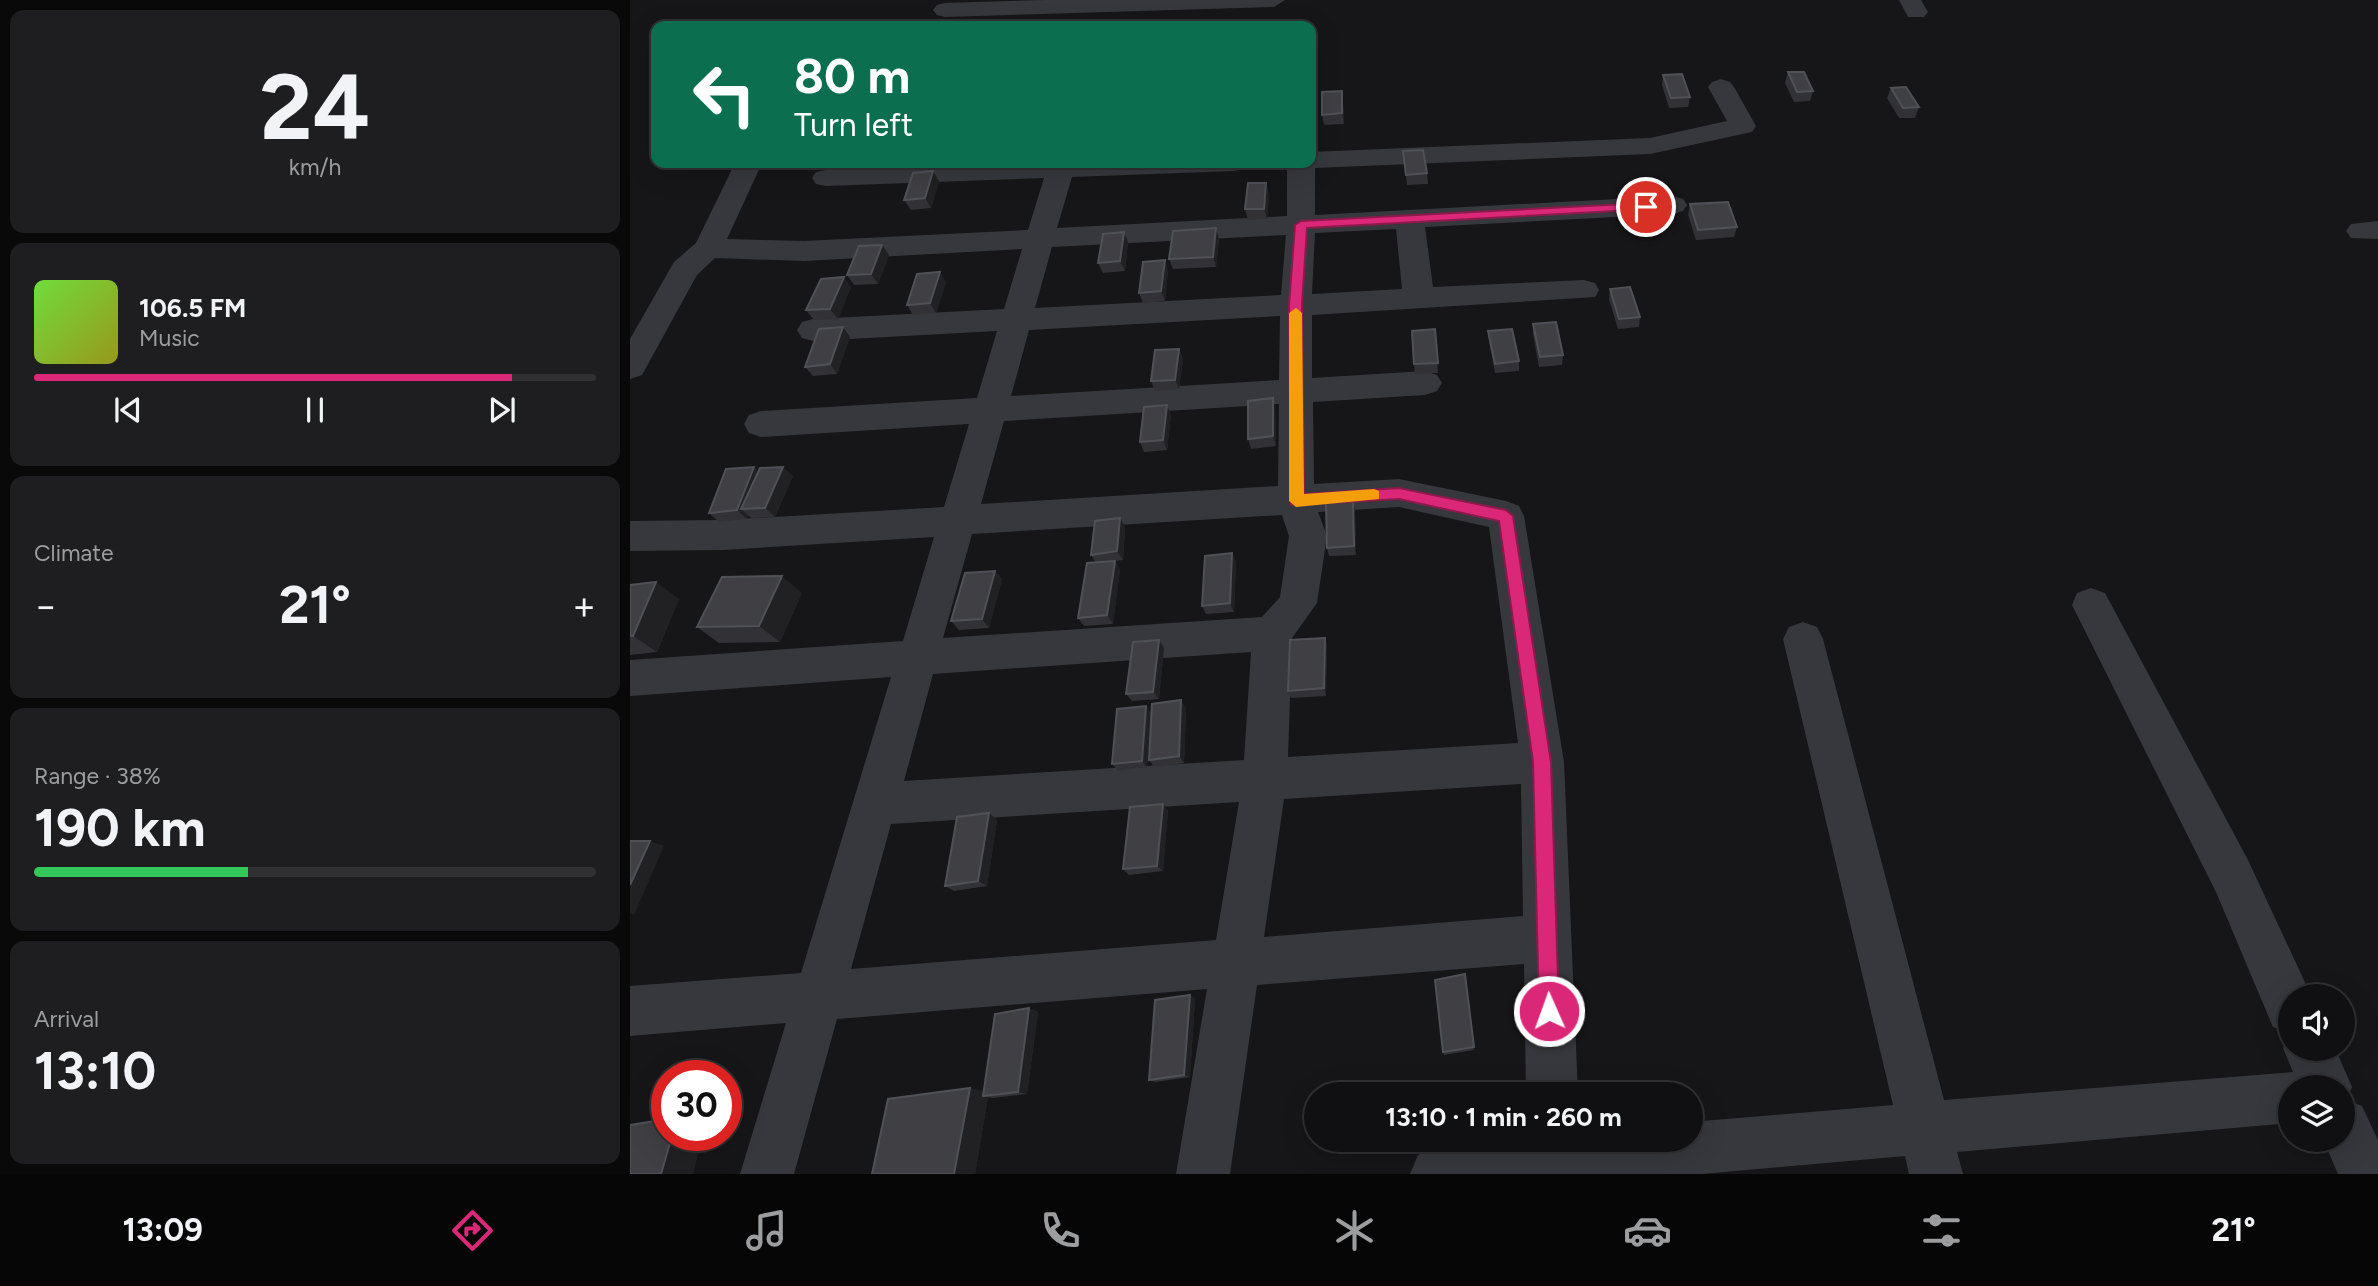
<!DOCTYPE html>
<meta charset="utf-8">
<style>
body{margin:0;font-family:Figtree,sans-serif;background:#1e1e20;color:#f1f3f6;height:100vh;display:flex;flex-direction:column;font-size:26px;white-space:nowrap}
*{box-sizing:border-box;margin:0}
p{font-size:23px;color:#9c9d9f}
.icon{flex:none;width:38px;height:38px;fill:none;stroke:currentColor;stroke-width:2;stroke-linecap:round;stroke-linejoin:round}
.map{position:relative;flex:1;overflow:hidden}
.details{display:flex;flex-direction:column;gap:10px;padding:10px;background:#09090a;width:630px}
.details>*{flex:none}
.top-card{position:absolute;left:21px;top:21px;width:665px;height:147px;border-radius:14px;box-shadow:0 7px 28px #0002,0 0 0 2px #303032;background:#0b6e4f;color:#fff;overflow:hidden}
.tools{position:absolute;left:1648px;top:984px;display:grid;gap:14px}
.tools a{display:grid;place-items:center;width:77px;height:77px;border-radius:50%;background:#101012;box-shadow:0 7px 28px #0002,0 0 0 2px #303032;font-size:35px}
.speed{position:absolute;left:21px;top:1060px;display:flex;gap:14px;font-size:35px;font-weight:700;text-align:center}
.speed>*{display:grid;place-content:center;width:91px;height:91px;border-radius:50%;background:#101012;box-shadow:0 7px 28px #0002,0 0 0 2px #303032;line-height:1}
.speed .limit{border:10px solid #d22;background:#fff;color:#111}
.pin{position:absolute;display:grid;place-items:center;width:60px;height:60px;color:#fff;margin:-30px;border:4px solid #fff;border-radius:50%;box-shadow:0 2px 7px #0007}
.me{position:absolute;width:77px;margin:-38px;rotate:358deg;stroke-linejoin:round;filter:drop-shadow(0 0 5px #0008)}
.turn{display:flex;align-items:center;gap:24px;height:147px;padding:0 28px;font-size:32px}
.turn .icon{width:91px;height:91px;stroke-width:2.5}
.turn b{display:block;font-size:49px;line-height:60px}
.big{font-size:52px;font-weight:700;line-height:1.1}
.details .card{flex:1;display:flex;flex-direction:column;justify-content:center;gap:10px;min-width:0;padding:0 24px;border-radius:14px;background:#1e1e20}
.details .dial{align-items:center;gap:0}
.dial b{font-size:91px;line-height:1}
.song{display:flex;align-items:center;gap:21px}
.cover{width:84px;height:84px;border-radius:10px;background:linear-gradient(135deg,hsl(100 70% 55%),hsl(60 70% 35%))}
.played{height:7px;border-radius:4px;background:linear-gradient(90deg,#db2777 85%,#303032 85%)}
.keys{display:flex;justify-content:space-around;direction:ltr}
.heat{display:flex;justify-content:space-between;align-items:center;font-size:38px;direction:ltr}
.charge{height:10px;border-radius:5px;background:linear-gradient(90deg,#34c759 38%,#303032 0)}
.trip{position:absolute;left:674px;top:1082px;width:399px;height:70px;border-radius:35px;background:#101012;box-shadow:0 7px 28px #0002,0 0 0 2px #303032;font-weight:700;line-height:70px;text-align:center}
.tabs{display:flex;height:112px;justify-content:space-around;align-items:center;background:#060607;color:#9c9d9f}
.tabs .icon{width:49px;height:49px}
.tabs .on{color:#db2777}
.tabs b{font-size:32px;color:#f1f3f6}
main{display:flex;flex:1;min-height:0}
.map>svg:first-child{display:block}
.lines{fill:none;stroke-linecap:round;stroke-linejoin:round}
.minor{fill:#37383d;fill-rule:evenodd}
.wall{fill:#323236}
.shaded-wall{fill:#212124}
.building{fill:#3f3f44;stroke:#4f5156;stroke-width:2}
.route{fill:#db2777;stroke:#8e194d;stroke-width:2}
.slow{fill:#f59e0b}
</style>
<main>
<section class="details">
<div class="card dial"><b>24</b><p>km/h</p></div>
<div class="card">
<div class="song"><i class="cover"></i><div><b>106.5 FM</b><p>Music</p></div></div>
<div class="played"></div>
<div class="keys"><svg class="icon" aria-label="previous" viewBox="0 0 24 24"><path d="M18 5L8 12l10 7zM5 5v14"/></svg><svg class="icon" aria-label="pause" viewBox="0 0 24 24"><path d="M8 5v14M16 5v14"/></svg><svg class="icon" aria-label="next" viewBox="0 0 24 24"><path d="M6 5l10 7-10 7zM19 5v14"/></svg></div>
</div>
<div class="card"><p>Climate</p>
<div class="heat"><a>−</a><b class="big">21°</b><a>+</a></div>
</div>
<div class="card"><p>Range · 38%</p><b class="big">190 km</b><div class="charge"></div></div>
<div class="card"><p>Arrival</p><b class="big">13:10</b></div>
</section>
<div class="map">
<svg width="1748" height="1174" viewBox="0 0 1748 1174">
<rect width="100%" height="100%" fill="#161618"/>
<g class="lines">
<!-- minor -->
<path class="minor" d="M 415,0 L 655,0 L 644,7 L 315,17 L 307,15 L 303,10 L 307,5 L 315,3 Z
M 1269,0 L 1291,0 L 1298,12 L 1294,17 L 1278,17 Z
M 1091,79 L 1100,82 L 1104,87 L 1126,126 L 1122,132 L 1020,154 L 685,168 L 685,215 L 1043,196 L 1053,199 L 1057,205 L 1053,211 L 1043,214 L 795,227 L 803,287 L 954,280 L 965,283 L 969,290 L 965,297 L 682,315 L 682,378 L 795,371 L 807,375 L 812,383 L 807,391 L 795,395 L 683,402 L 684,484 L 769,479 L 876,501 L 889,506 L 894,516 L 934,762 L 948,1094 L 896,1094 L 894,964 L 627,985 L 600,1174 L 546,1174 L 577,989 L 207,1019 L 164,1174 L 110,1174 L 156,1023 L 0,1036 L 0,986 L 171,973 L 261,677 L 0,696 L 0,660 L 273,641 L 304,537 L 93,550 L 0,551 L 0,521 L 93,520 L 314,507 L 339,424 L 131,437 L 119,433 L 114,424 L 119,415 L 131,411 L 347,398 L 367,331 L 183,341 L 172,338 L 167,330 L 172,322 L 183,319 L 374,309 L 392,249 L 174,261 L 85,258 L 67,275 L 12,375 L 0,379 L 0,339 L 44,262 L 66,243 L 105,163 L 132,163 L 97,239 L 174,241 L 398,230 L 414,178 L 196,186 L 186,184 L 182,178 L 186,172 L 196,170 L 386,163 L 617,163 L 614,169 L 604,171 L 442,177 L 427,228 L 657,216 L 657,163 L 681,163 L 681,152 L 1020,138 L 1097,121 L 1078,87 L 1082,82 ZM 766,229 L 772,289 L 682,294 L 685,233 ZM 656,235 L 651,295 L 405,308 L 422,247 ZM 650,316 L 649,380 L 381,396 L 399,330 ZM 649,404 L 648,486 L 351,504 L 374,421 ZM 769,507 L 859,527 L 888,743 L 658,757 L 662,638 L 687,603 L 697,536 L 688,512 ZM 652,515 L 659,536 L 650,597 L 632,617 L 313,638 L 342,534 ZM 621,652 L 614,760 L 274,781 L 303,674 ZM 891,784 L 893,916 L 634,937 L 654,799 ZM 609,802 L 586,940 L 221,969 L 261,824 Z
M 1748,221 L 1748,239 L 1721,238 L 1716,231 L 1721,224 Z
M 1461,588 L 1475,593 L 1618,860 L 1679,991 L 1680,996 L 1661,996 L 1661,1048 L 1705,1048 L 1722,1087 L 1716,1100 L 1732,1106 L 1748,1140 L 1748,1174 L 1708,1174 L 1693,1139 L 1713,1139 L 1713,1087 L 1661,1087 L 1661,1123 L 1327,1152 L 1333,1174 L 1279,1174 L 1275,1156 L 1072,1174 L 780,1174 L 788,1155 L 807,1147 L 873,1139 L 1060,1139 L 1060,1122 L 1263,1105 L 1153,639 L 1159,627 L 1173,622 L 1187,627 L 1193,639 L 1314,1100 L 1663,1072 L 1653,1048 L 1659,1033 L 1643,1027 L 1586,892 L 1442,605 L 1447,593 Z"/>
</g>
<!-- wall -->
<path class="wall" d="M 1158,72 L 1183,91 L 1180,101 L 1164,102 L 1155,83 Z
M 1033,75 L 1060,97 L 1058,107 L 1039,108 L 1032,85 Z
M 1261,88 L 1289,107 L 1285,118 L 1269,118 L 1257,98 Z
M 713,101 L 714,124 L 694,125 L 692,115 Z
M 773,151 L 797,173 L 798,184 L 777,185 Z
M 309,181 L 301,208 L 281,210 L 274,200 Z
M 639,193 L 637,219 L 618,220 L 615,209 Z
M 1060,204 L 1107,227 L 1104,237 L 1066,240 L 1058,215 Z
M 494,232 L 498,242 L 495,271 L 473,273 L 468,263 Z
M 589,239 L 586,267 L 543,269 L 539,259 Z
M 252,245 L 259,255 L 248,284 L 224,285 L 217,275 Z
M 538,270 L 535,301 L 513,303 L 509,293 Z
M 316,282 L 306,313 L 283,315 L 277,305 Z
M 221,287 L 208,319 L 184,320 L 176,310 Z
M 980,289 L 1010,317 L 1009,327 L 988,329 L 979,299 Z
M 903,324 L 933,355 L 932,365 L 909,367 L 903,334 Z
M 805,329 L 808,373 L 785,374 L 784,364 Z
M 858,331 L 889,361 L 889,371 L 865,373 L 859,341 Z
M 220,337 L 207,374 L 183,376 L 175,367 Z
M 549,349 L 553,359 L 549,389 L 525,391 L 521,381 Z
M 645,408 L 646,446 L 621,449 L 618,439 Z
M 541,415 L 537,450 L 514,452 L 510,442 Z
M 128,471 L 163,476 L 145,517 L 121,518 L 118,515 L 117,519 L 89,522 L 79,513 Z
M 725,510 L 726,555 L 699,556 L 697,548 Z
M 495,527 L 493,560 L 485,561 L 490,570 L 483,624 L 454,626 L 448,618 L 466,563 L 461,555 Z
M 606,562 L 604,612 L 576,614 L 572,606 Z
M 365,571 L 372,579 L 359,628 L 329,630 L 321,621 Z
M 0,585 L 49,599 L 27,652 L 0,655 Z
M 172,593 L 150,642 L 89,643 L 67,627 Z
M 695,638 L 697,646 L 696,696 L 661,698 L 658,691 Z
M 529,640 L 534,648 L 529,699 L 502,701 L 496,694 Z
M 516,706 L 521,713 L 517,767 L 488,771 L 482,764 Z
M 556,708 L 554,763 L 524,767 L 519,760 Z
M 538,810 L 533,871 L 499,875 L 493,869 Z
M 359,813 L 367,820 L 357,886 L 324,891 L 315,886 Z
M 835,974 L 844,1050 L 814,1055 L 813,1052 Z
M 560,995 L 565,999 L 560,1077 L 525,1082 L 519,1080 Z
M 399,1008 L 408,1012 L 397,1094 L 363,1098 L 358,1097 L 345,1174 L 242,1174 L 354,1091 Z"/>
<!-- shaded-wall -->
<path class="shaded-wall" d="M 712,91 L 713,101 L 714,124 L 712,113 Z
M 303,171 L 309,181 L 301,208 L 295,198 Z
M 636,183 L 639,193 L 637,219 L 634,209 Z
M 586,228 L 589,239 L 586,267 L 583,257 Z
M 494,232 L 498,242 L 495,271 L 490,261 Z
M 252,245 L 259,255 L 248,284 L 241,274 Z
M 535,260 L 538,270 L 535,301 L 531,291 Z
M 310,272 L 316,282 L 306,313 L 300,303 Z
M 214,277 L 221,287 L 208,319 L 200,309 Z
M 213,327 L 220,337 L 207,374 L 200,364 Z
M 549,349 L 553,359 L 549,389 L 545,380 Z
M 643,398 L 645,408 L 646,446 L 643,436 Z
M 537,405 L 541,415 L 537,450 L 533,440 Z
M 124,467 L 133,476 L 111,509 L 118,515 L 117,519 L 107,510 Z
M 153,467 L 163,476 L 145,517 L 135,508 Z
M 723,501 L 725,510 L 726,555 L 724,546 Z
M 490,518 L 495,527 L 493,560 L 487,551 Z
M 602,553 L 606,562 L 604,612 L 600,603 Z
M 485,561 L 490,570 L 483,624 L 477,615 Z
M 365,571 L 372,579 L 359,628 L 352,619 Z
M 152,576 L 172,593 L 150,642 L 129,626 Z
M 26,582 L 49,599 L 27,652 L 3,636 Z
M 695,638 L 697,646 L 696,696 L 694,688 Z
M 529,640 L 534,648 L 529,699 L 523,692 Z
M 551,700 L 556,708 L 554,763 L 549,756 Z
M 516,706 L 521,713 L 517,767 L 512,761 Z
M 533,804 L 538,810 L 533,871 L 527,866 Z
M 359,813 L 367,820 L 357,886 L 348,881 Z
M 20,841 L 34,846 L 4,915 L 0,913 L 0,885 Z
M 560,995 L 565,999 L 560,1077 L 554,1075 Z
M 399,1008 L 408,1012 L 397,1094 L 388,1092 Z
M 340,1088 L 359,1092 L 353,1096 L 358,1097 L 345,1174 L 324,1174 Z
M 42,1136 L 73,1136 L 63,1174 L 31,1174 Z"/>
<!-- building -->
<path class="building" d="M 1158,72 L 1174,72 L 1183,91 L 1167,92 Z
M 1052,74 L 1060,97 L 1041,98 L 1033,75 Z
M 1276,87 L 1289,107 L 1273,108 L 1261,88 Z
M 712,91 L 712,113 L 692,115 L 692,92 Z
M 793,150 L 797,173 L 776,175 L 773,151 Z
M 303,171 L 295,198 L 274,200 L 283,173 Z
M 618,183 L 636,183 L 634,209 L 615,209 Z
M 1098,202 L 1107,227 L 1068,230 L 1060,204 Z
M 586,228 L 583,257 L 539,259 L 543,231 Z
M 494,232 L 490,261 L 468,263 L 473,234 Z
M 252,245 L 241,274 L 217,275 L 229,246 Z
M 535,260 L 531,291 L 509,293 L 513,262 Z
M 310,272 L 300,303 L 277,305 L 287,274 Z
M 214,277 L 200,309 L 176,310 L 191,279 Z
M 1000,287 L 1010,317 L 989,319 L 980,289 Z
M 926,322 L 933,355 L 910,357 L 903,324 Z
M 213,327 L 200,364 L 175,367 L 189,329 Z
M 805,329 L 808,363 L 784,364 L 782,331 Z
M 882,329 L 889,361 L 865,364 L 858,331 Z
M 549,349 L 545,380 L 521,381 L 525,350 Z
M 643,398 L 643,436 L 618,439 L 618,401 Z
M 537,405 L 533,440 L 510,442 L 514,407 Z
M 124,467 L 107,510 L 79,513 L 96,469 Z
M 153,467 L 135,508 L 111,509 L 130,468 Z
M 723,501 L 724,546 L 697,548 L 696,503 Z
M 490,518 L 487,551 L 461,555 L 465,521 Z
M 602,553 L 600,603 L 572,606 L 575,556 Z
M 485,561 L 477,615 L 448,618 L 457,563 Z
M 365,571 L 352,619 L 321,621 L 335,573 Z
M 152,576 L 129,626 L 67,627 L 92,577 Z
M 26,582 L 3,636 L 0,636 L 0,585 Z
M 695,638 L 694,688 L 658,691 L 660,640 Z
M 529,640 L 523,692 L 496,694 L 503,642 Z
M 551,700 L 549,756 L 519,760 L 522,704 Z
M 516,706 L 512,761 L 482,764 L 487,709 Z
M 533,804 L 527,866 L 493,869 L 500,807 Z
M 359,813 L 348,881 L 315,886 L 327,817 Z
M 0,841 L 20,841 L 0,885 Z
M 835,974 L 844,1047 L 813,1052 L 805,980 Z
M 560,995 L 554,1075 L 519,1080 L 525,1000 Z
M 399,1008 L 388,1092 L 353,1096 L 365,1014 Z
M 340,1088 L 324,1174 L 242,1174 L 258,1099 Z
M 37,1119 L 37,1136 L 42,1136 L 31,1174 L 0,1174 L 0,1125 Z"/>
<!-- route -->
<path class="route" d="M 1016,203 L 1021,204 L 1021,209 L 677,228 L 672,305 L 674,494 L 769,488 L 876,510 L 883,516 L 921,762 L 929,1011 L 926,1018 L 919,1021 L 912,1018 L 909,1011 L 903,762 L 869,521 L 769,499 L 661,505 L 659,305 L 665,225 L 671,221 Z"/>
<!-- slow -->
<path class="slow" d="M 666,308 L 672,313 L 674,494 L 744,489 L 749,491 L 749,499 L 666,507 L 659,501 L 659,313 Z"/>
</svg>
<div class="tools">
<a><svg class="icon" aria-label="sound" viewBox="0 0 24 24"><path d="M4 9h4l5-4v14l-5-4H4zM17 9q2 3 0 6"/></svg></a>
<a><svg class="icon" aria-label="layers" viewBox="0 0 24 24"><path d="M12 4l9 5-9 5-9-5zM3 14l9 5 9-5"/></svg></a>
</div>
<div class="speed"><div class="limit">30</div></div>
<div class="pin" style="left:1016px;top:207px;background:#d93025"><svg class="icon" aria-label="arrive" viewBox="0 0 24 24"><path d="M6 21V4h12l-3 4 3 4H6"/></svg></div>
<svg class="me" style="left:919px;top:1011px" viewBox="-20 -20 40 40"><circle r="17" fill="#db2777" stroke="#fff" stroke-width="3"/><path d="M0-11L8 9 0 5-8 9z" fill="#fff"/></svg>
<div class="trip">13:10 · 1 min · 260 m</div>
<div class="top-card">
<div class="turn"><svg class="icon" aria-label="left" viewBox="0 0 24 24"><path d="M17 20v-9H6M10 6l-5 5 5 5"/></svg><div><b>80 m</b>Turn left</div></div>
</div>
</div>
</main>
<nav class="tabs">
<b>13:09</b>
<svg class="icon on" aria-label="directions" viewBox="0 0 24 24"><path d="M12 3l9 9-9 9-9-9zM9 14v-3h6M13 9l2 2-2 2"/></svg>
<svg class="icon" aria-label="music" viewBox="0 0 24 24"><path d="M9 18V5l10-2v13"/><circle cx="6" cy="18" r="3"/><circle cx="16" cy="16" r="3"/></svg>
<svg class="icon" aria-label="phone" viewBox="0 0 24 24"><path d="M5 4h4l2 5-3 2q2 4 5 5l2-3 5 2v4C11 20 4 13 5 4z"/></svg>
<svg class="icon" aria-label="climate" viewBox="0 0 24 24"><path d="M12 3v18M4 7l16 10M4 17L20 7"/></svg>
<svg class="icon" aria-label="car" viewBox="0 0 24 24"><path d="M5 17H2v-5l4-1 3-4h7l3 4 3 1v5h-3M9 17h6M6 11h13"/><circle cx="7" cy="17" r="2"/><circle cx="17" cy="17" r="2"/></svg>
<svg class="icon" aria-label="filters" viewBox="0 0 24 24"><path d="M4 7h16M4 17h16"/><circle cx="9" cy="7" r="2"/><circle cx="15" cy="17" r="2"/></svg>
<b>21°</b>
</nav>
